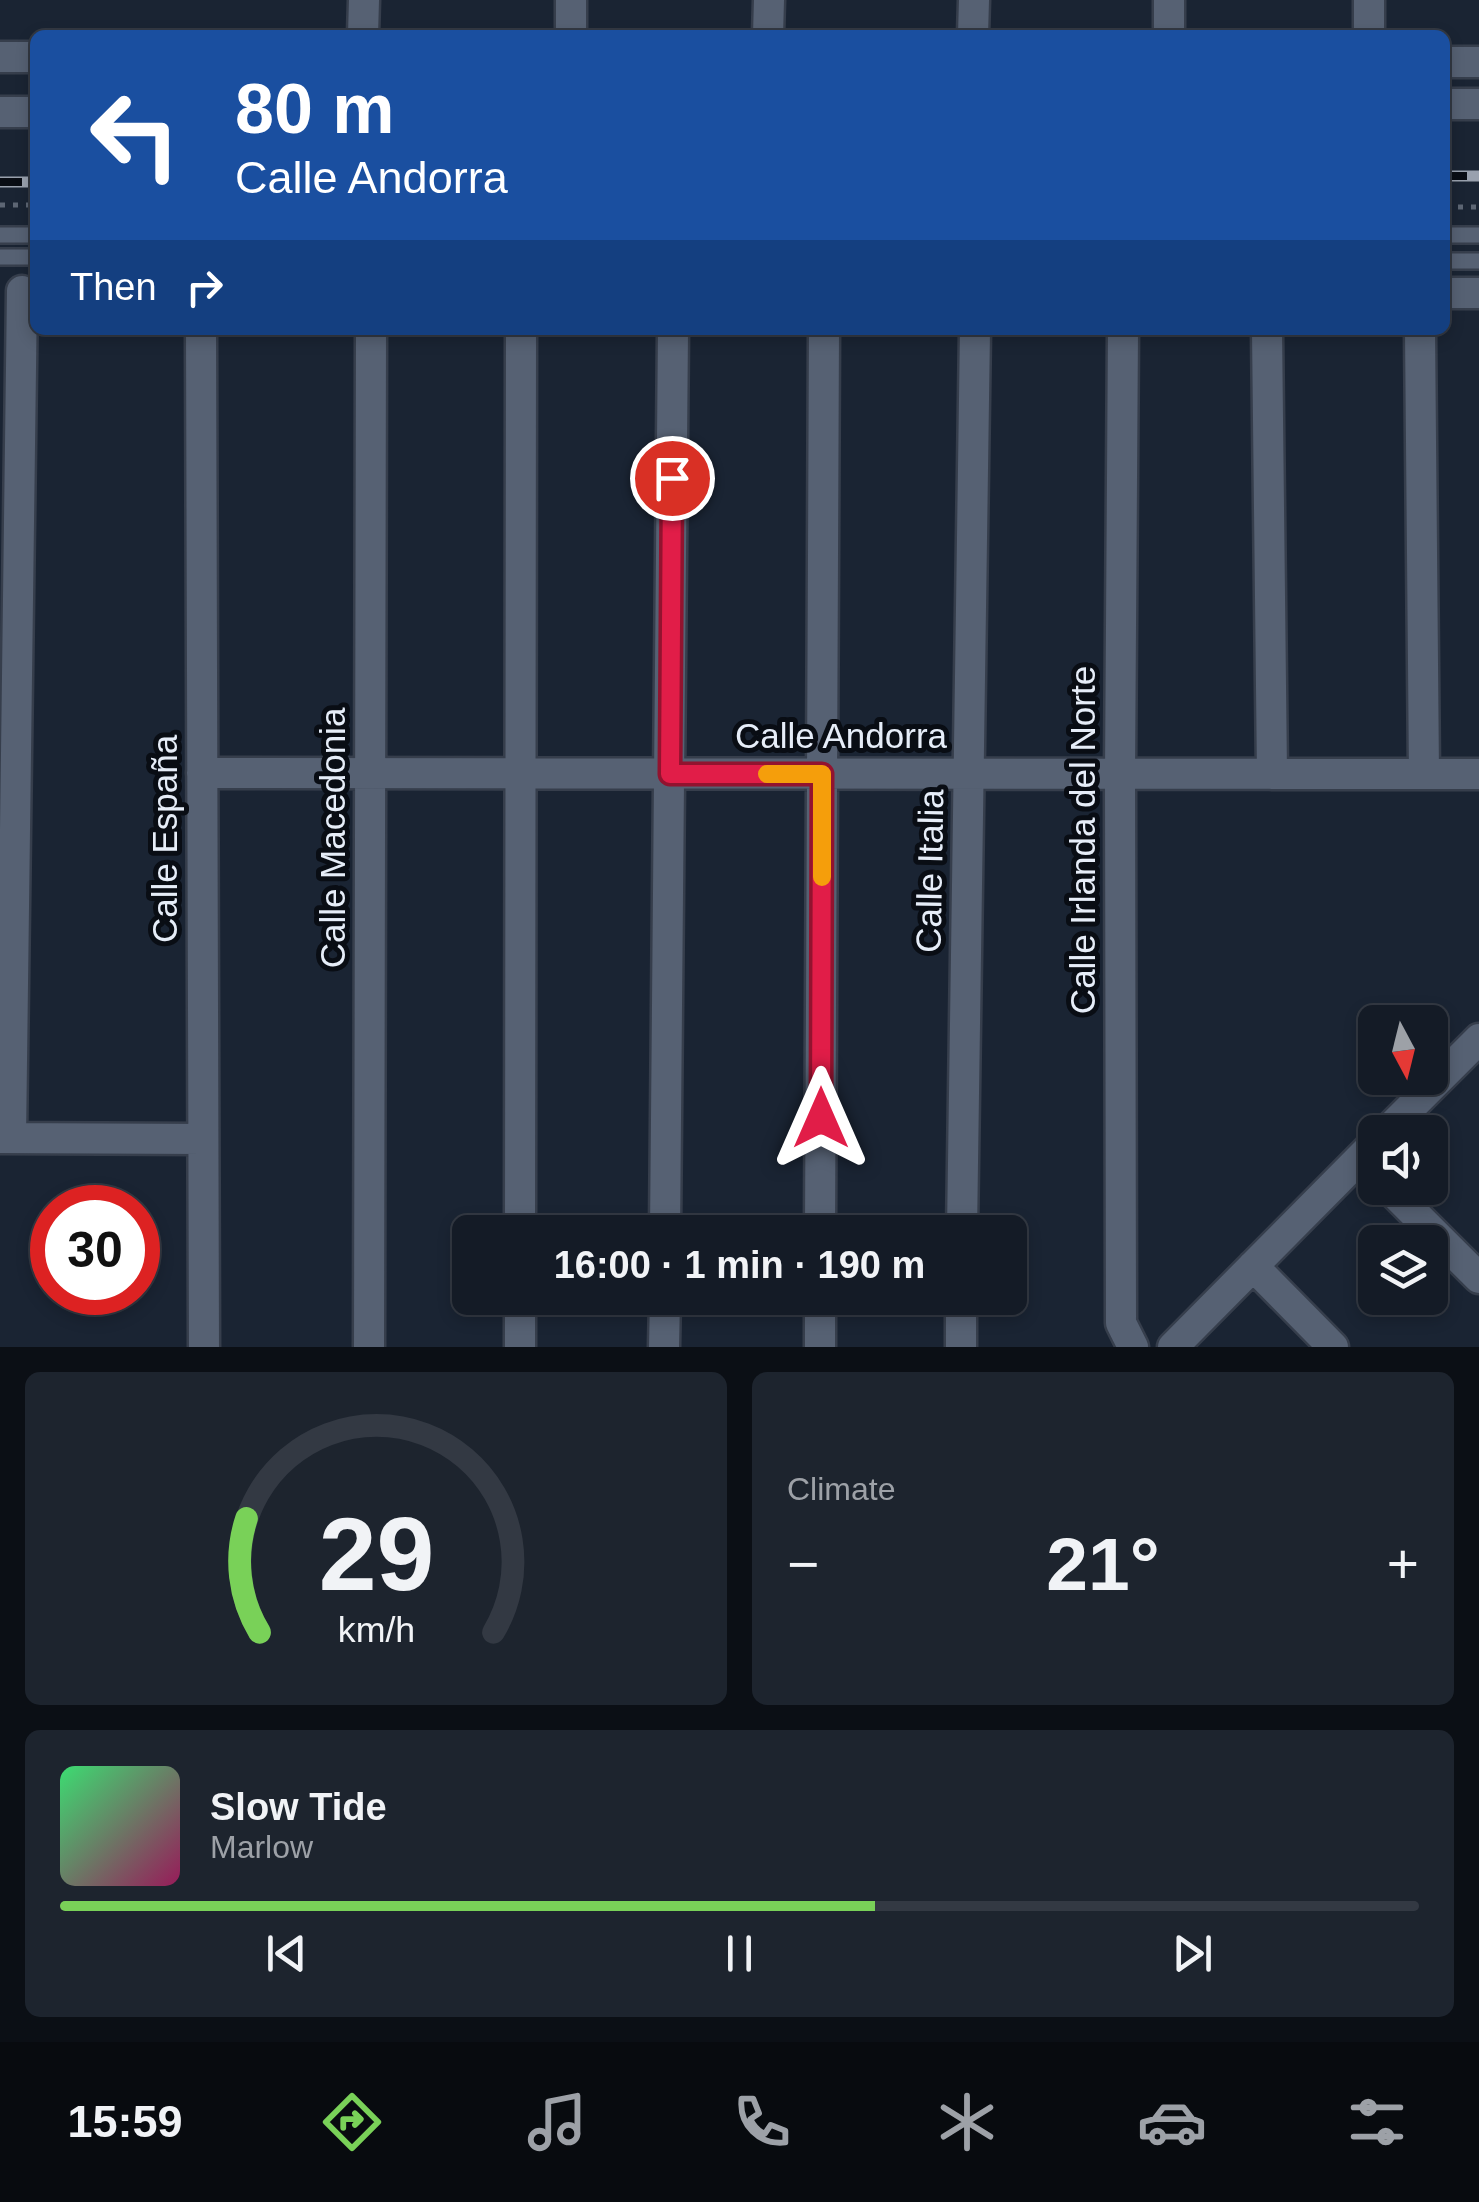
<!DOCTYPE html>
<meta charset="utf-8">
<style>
body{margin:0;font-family:Helvetica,sans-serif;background:#1d242e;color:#f1f3f6;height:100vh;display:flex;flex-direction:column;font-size:38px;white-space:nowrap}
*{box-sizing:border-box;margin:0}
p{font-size:32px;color:#9da1a7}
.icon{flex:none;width:55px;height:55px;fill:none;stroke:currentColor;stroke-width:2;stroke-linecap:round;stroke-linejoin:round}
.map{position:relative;height:1347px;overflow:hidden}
.panel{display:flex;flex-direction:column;gap:25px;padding:25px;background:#0b0f15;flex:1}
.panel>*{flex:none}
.banner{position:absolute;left:30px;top:30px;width:1420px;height:305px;border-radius:15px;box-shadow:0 5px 15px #0003,0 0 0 2px #333943;background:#1a4fa0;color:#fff;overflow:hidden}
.needle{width:65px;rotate:173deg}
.tools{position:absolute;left:1358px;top:1005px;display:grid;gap:20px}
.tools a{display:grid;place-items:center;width:90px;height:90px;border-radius:15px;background:#141b26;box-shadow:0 5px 15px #0003,0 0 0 2px #333943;font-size:50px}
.speed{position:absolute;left:30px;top:1185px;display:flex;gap:20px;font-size:50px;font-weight:700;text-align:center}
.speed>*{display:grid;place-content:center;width:130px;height:130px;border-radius:50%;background:#141b26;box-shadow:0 5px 15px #0003,0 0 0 2px #333943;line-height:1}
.speed .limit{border:15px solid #d22;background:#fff;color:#111}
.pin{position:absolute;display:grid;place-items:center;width:85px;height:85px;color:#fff;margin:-42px;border:5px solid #fff;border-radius:50%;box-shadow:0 2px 10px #0007}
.me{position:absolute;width:110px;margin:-55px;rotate:0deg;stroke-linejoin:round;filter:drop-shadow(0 0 8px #0008)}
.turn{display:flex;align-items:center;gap:35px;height:210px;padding:0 40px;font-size:45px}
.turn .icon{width:130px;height:130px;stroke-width:2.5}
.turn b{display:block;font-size:70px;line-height:85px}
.then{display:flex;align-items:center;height:95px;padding:0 40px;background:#0003;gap:20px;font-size:38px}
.big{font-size:75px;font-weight:700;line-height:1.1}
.panel .widget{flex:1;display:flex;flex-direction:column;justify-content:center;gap:15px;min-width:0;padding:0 35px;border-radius:15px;background:#1d242e}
.panel .dial{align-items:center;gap:0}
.dial svg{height:260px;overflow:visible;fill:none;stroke:#333943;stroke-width:7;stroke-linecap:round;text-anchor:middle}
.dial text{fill:#f1f3f6;stroke:none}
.song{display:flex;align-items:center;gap:30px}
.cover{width:120px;height:120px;border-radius:15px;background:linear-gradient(135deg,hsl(140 70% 55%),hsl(330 70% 35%))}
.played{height:10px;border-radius:5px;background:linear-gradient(90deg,#79d158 60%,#333943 60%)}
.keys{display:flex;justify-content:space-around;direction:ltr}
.heat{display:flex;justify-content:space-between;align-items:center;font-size:55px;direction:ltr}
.panel .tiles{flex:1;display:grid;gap:25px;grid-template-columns:1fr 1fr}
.widget:last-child{grid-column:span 2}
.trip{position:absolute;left:452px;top:1215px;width:575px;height:100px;border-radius:15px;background:#141b26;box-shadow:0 5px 15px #0003,0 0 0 2px #333943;font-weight:700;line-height:100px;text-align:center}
.tab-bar{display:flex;height:160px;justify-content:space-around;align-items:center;background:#080b0f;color:#9da1a7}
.tab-bar .icon{width:70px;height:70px}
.tab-bar .current{color:#79d158}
.tab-bar b{font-size:45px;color:#f1f3f6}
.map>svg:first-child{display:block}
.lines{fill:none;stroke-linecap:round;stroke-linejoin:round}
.lane-casing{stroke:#363e4c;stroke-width:20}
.street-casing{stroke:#363e4c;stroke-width:35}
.path{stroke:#5d6674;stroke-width:5;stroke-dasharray:5 8;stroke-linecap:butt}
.lane{stroke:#566173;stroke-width:15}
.street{stroke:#566173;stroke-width:30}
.rail-casing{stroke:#99a1ae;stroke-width:11}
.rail{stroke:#090d14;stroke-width:8;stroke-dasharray:22;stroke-linecap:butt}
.route-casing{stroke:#92132f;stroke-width:25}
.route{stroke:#e11d48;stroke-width:18}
.slow{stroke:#f59e0b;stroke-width:18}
.labels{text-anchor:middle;stroke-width:10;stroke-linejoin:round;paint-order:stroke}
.street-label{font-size:35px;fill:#e6edf8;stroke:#090d14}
</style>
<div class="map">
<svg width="1479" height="1347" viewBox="0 0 1479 1347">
<rect width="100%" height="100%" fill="#1a2433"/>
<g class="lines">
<!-- lane casing -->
<g class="lane-casing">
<path id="lane" d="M 0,235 L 35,235
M 1445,235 L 1479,235
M 0,257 L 35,257
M 1445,261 L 1479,261"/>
</g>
<!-- street casing -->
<g class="street-casing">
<path id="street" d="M 1169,0 L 1169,35
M 363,35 L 364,0
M 571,35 L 571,0
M 768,35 L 769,0
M 973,35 L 974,0
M 1369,35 L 1369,0
M 0,57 L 35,57
M 1445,62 L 1479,62
M 1445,104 L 1479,104
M 0,112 L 35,112
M 1445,293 L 1479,293
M 201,330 L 204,1347
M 1123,330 L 1120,774 L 1121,1323 L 1133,1347
M 1267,330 L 1272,774
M 1420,330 L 1424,774
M 202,773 L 1479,774
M 1386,1132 L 1479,1039
M 0,1138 L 203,1139
M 11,1138 L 22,291
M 1389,1188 L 1479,1278
M 520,1232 L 521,330
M 665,1232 L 673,330
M 820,1232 L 824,330
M 962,1232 L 975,330
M 1253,1266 L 1333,1347
M 369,1347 L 371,330
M 520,1347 L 520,1298
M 664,1347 L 665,1298
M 820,1347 L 820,1298
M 961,1347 L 961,1298
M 1173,1347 L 1375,1143"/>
</g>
<!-- path -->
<path class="path" d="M 0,205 L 35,205
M 1445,207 L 1479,207"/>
<!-- lane -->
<use href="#lane" class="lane"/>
<!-- street -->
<use href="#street" class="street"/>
<!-- rail casing -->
<g class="rail-casing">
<path id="rail" d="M 1445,176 L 1479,176
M 0,182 L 35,182"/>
</g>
<!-- rail -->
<use href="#rail" class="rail"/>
</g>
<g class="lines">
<!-- route casing -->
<g class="route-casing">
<path id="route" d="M 672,478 L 670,774 L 822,774 L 821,1118"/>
</g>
<!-- route -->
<use href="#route" class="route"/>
<!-- slow -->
<path class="slow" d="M 767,774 L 822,774 L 822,877"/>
</g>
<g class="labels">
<!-- street labels -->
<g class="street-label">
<text x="841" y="748">Calle Andorra</text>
<text transform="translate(333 838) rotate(-90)" y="12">Calle Macedonia</text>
<text transform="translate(165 839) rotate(-90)" y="12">Calle España</text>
<text transform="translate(1083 840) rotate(-90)" y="12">Calle Irlanda del Norte</text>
<text transform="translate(930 871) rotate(-89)" y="12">Calle Italia</text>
</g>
</g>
</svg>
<div class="tools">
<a><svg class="needle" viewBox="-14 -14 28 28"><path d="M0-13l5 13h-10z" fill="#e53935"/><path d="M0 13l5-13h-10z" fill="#9da1a7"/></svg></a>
<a><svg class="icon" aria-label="sound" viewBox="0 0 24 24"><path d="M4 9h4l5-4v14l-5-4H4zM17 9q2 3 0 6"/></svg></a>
<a><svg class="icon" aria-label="layers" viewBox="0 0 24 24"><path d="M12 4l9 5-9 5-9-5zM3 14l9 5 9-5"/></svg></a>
</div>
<div class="speed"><div class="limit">30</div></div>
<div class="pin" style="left:672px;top:478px;background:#d93025"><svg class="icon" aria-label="arrive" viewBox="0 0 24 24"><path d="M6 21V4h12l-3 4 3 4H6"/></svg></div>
<svg class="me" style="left:821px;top:1118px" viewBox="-20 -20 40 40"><path d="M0-17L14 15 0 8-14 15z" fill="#e11d48" stroke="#fff" stroke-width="4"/></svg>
<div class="trip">16:00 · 1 min · 190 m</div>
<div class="banner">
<div class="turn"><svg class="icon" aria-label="left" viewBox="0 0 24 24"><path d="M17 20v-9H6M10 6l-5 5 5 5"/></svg><div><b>80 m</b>Calle Andorra</div></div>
<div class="then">Then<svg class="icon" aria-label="right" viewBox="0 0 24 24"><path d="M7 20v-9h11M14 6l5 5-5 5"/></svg></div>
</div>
</div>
<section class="panel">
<div class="tiles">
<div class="widget dial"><svg viewBox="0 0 100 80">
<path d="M14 69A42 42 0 1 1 86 69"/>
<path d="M14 69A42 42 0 0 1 10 34" stroke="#79d158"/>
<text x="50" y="56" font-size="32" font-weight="700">29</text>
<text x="50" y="72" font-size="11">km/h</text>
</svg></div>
<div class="widget"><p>Climate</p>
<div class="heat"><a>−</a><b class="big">21°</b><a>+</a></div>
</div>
<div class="widget">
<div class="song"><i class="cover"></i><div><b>Slow Tide</b><p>Marlow</p></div></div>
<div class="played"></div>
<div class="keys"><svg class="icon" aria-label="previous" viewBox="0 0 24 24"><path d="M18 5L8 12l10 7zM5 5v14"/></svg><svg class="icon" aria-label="pause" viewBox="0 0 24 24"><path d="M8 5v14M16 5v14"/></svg><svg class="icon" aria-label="next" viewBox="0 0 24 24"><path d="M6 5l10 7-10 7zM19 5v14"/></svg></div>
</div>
</div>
</section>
<nav class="tab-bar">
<b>15:59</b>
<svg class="icon current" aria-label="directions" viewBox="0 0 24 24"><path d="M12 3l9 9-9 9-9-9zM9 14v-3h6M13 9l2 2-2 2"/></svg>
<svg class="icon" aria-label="music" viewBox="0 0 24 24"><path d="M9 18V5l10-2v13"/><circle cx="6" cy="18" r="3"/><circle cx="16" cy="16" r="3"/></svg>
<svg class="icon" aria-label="phone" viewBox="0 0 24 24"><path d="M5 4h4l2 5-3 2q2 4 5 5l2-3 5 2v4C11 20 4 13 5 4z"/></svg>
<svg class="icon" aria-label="climate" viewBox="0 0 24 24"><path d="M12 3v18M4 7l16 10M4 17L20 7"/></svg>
<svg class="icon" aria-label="car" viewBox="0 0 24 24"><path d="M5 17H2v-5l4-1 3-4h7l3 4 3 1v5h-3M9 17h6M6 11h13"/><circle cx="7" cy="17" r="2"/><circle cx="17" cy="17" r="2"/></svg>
<svg class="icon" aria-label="filters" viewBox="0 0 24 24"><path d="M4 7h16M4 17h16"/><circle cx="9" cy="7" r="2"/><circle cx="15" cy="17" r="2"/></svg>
</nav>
